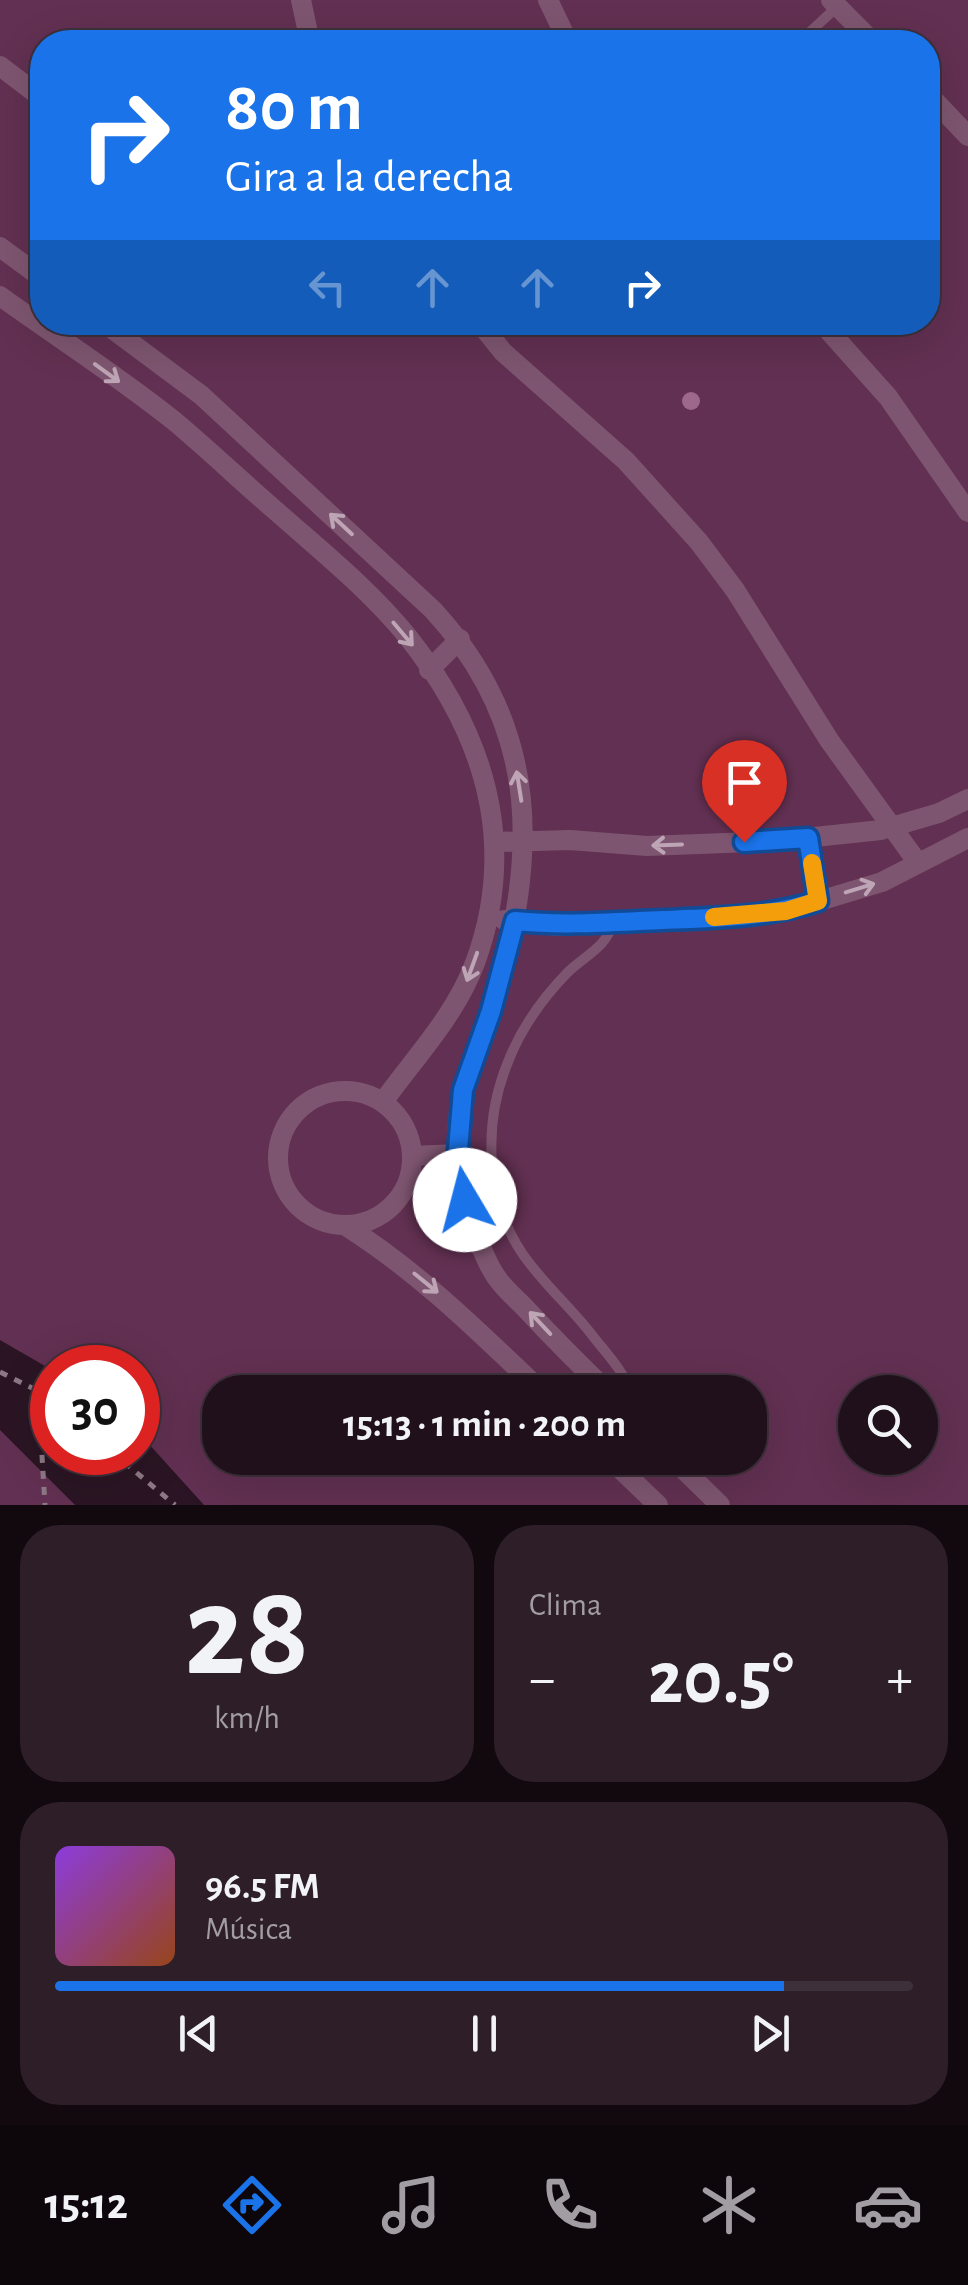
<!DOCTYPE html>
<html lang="es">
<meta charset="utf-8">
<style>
body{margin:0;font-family:"Alegreya Sans",sans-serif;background:#2d1e28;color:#f1f3f6;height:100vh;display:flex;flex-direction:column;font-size:38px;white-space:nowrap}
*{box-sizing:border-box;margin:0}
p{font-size:32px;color:#a29da3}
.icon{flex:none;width:55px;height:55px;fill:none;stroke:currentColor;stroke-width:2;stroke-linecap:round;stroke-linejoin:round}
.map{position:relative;height:1505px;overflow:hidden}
.drawer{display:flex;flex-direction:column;gap:20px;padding:20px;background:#12090f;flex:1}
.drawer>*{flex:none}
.banner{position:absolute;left:30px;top:30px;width:910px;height:305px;border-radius:40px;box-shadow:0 10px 40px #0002,0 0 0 2px #3d303a;background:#1a73e8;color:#fff;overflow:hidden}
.tools{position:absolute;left:838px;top:1375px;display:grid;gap:20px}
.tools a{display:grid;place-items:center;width:100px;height:100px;border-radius:50%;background:#20101b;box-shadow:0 10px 40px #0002,0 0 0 2px #3d303a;font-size:50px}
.speed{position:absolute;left:30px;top:1345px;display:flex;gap:20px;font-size:50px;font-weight:700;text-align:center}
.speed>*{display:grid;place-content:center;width:130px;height:130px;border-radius:50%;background:#20101b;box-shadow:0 10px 40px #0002,0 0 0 2px #3d303a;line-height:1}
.speed .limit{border:15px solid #d22;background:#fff;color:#111}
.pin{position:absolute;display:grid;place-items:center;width:85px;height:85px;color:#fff;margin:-102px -42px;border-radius:50% 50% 50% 0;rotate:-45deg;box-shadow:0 0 10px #0007}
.pin .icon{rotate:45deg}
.me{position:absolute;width:110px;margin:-55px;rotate:352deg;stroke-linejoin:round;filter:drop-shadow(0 0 8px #0008)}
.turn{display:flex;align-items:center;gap:35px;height:210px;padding:0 30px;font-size:45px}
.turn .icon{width:130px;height:130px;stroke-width:2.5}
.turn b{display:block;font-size:70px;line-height:85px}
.lanes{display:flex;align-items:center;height:95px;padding:0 30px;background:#0003;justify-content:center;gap:50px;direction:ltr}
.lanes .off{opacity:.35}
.big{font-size:75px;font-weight:700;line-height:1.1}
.drawer .tile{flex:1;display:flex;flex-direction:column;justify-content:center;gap:15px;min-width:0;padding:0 35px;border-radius:40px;background:#2d1e28}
.drawer .dial{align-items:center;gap:0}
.dial b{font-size:130px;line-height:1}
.song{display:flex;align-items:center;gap:30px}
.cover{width:120px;height:120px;border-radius:15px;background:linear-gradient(135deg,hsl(270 70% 55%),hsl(20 70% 35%))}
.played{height:10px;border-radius:5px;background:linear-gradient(90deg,#1a73e8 85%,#3d303a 85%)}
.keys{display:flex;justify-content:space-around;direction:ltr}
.heat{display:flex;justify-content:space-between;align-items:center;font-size:55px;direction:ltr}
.drawer .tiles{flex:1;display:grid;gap:20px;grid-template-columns:1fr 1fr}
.tile:last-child{grid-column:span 2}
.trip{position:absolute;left:202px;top:1375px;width:565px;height:100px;border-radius:40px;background:#20101b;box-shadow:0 10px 40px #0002,0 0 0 2px #3d303a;font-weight:700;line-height:100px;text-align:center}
.tab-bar{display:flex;height:160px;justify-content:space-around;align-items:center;background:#0d060b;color:#a29da3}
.tab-bar .icon{width:70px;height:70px}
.tab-bar .on{color:#1a73e8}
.tab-bar b{font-size:45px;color:#f1f3f6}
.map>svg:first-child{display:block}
.green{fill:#623052;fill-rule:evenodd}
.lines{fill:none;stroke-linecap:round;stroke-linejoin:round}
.path{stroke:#8c7985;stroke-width:5;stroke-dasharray:8 8;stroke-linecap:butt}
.service{stroke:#7e5570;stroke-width:10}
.minor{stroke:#7e5570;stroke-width:20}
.tree{fill:#9e678c}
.oneway{stroke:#bea5b5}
.route-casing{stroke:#114b97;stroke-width:25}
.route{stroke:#1a73e8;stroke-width:18}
.slow{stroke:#f59e0b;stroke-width:18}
</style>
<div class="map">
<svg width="968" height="1505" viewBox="0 0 968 1505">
<rect width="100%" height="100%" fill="#2b1524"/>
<!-- green -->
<path class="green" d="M 0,0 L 968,0 L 968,1505 L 204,1505 L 138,1432 L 138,1368 L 52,1368 L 52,1370 L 0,1340 ZM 42,42 L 928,42 L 928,322 L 42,322 ZM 220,1392 L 750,1392 L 750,1458 L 220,1458 ZM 855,1392 L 920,1392 L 920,1458 L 855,1458 Z
M 0,1430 L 75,1505 L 0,1505 Z"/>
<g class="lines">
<!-- path -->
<path class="path" d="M 0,1372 L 38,1391 L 52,1403
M 38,1391 L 45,1505
M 112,1452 L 175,1505"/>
<!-- service -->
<path class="service" d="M 799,42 L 838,6
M 492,338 L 507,322
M 613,923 C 606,948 584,956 567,973 C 542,999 521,1028 508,1062 C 483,1123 485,1198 522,1253 C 542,1283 571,1307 592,1335 C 606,1353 624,1371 630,1392"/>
<!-- minor -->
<path class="minor" d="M 301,0 L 310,42
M 548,0 L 568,42
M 831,0 L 873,42
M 0,66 L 42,98
M 928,94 L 968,136
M 0,247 L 42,278
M 0,296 C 57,337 118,376 173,420 C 208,449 241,481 276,511 C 320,550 370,590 408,637 C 484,733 519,843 475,963 C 455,1016 416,1056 383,1102
M 103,322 L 201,395 L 433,610 C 544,731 537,861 492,1009 C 484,1035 472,1061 464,1087 C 452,1130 457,1181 472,1222 C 478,1240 486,1263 497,1278 C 505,1290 518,1300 528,1311 C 554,1339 581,1366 608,1392
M 479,322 L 503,352 L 626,461 L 699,542 L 735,590 L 829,740 L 918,863
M 821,322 L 888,397 L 968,512
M 429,670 L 460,639
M 808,838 L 818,901
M 494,842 L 570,840 L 647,846 L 777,841 L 881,830 L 939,813 L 968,799
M 504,920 L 558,926 L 786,911 L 882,882 L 968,838
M278 1158a67 67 0 1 1 134 0a67 67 0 1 1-134 0Z
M 412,1156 L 458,1154
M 346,1226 C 420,1273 479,1332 542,1392
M 609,1458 L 658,1505
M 672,1458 L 720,1505"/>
</g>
<!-- trees -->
<circle class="tree" cx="691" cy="401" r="9"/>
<!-- one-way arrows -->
<defs><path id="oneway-shaft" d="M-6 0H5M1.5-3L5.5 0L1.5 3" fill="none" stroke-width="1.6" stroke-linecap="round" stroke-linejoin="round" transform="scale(2.5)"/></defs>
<g class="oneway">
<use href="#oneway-shaft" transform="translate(107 373) rotate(36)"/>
<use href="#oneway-shaft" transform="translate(341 524) rotate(-137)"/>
<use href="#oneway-shaft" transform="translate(403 634) rotate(50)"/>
<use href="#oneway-shaft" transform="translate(519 786) rotate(-99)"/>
<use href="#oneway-shaft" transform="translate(667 845) rotate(178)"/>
<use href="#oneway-shaft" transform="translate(860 888) rotate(-17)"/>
<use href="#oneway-shaft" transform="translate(472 967) rotate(110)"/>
<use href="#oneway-shaft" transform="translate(426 1283) rotate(39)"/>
<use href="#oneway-shaft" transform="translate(540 1323) rotate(-133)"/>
</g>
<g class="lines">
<!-- route casing -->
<g class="route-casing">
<path id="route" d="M 465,1200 L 458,1150 L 463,1090 L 491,1011 L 515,921 C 565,926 613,922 663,920 C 715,918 768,917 818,901 L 808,838 L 744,842"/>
</g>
<!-- route -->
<use href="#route" class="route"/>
<!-- slow -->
<path class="slow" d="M 714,917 L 786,911 L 818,901 L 812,863"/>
</g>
</svg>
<div class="tools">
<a><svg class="icon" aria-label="search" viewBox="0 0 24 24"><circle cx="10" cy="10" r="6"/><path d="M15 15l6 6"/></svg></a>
</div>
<div class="speed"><div class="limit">30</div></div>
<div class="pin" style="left:744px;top:842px;background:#d93025"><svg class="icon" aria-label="arrive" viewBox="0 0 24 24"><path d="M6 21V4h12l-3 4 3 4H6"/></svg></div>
<svg class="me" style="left:465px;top:1200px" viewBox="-20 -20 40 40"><circle r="19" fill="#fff"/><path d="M0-13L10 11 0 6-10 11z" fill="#1a73e8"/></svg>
<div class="trip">15:13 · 1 min · 200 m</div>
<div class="banner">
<div class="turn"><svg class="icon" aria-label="right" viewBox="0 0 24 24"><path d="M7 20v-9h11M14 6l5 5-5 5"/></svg><div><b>80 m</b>Gira a la derecha</div></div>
<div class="lanes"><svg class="icon off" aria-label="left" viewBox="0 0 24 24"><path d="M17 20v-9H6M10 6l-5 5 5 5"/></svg><svg class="icon off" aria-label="ahead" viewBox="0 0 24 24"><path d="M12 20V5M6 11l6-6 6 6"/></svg><svg class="icon off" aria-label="ahead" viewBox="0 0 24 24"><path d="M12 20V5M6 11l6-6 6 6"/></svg><svg class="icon" aria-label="right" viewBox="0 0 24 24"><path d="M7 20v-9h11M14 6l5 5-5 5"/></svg></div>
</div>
</div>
<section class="drawer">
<div class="tiles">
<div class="tile dial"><b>28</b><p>km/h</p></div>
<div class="tile"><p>Clima</p>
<div class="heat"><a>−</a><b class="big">20.5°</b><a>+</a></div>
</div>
<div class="tile">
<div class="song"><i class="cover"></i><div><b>96.5 FM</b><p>Música</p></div></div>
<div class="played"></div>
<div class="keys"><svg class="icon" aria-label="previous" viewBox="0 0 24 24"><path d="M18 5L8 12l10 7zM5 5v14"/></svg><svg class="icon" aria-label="pause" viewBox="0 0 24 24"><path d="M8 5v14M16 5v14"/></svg><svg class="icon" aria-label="next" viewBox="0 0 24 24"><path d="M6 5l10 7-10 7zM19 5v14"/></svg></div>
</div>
</div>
</section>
<nav class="tab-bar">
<b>15:12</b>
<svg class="icon on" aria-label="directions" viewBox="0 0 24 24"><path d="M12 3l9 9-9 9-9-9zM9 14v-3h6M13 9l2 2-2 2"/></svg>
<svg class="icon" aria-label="music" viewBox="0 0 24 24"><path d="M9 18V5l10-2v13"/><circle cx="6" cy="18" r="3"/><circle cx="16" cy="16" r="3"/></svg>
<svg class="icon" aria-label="phone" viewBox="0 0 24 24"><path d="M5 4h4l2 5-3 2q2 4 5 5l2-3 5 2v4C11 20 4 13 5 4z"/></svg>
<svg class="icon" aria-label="climate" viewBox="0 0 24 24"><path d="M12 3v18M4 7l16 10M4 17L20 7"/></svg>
<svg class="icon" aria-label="car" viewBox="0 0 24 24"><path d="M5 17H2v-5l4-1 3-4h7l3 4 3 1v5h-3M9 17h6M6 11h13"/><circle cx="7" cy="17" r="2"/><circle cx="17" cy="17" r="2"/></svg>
</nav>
